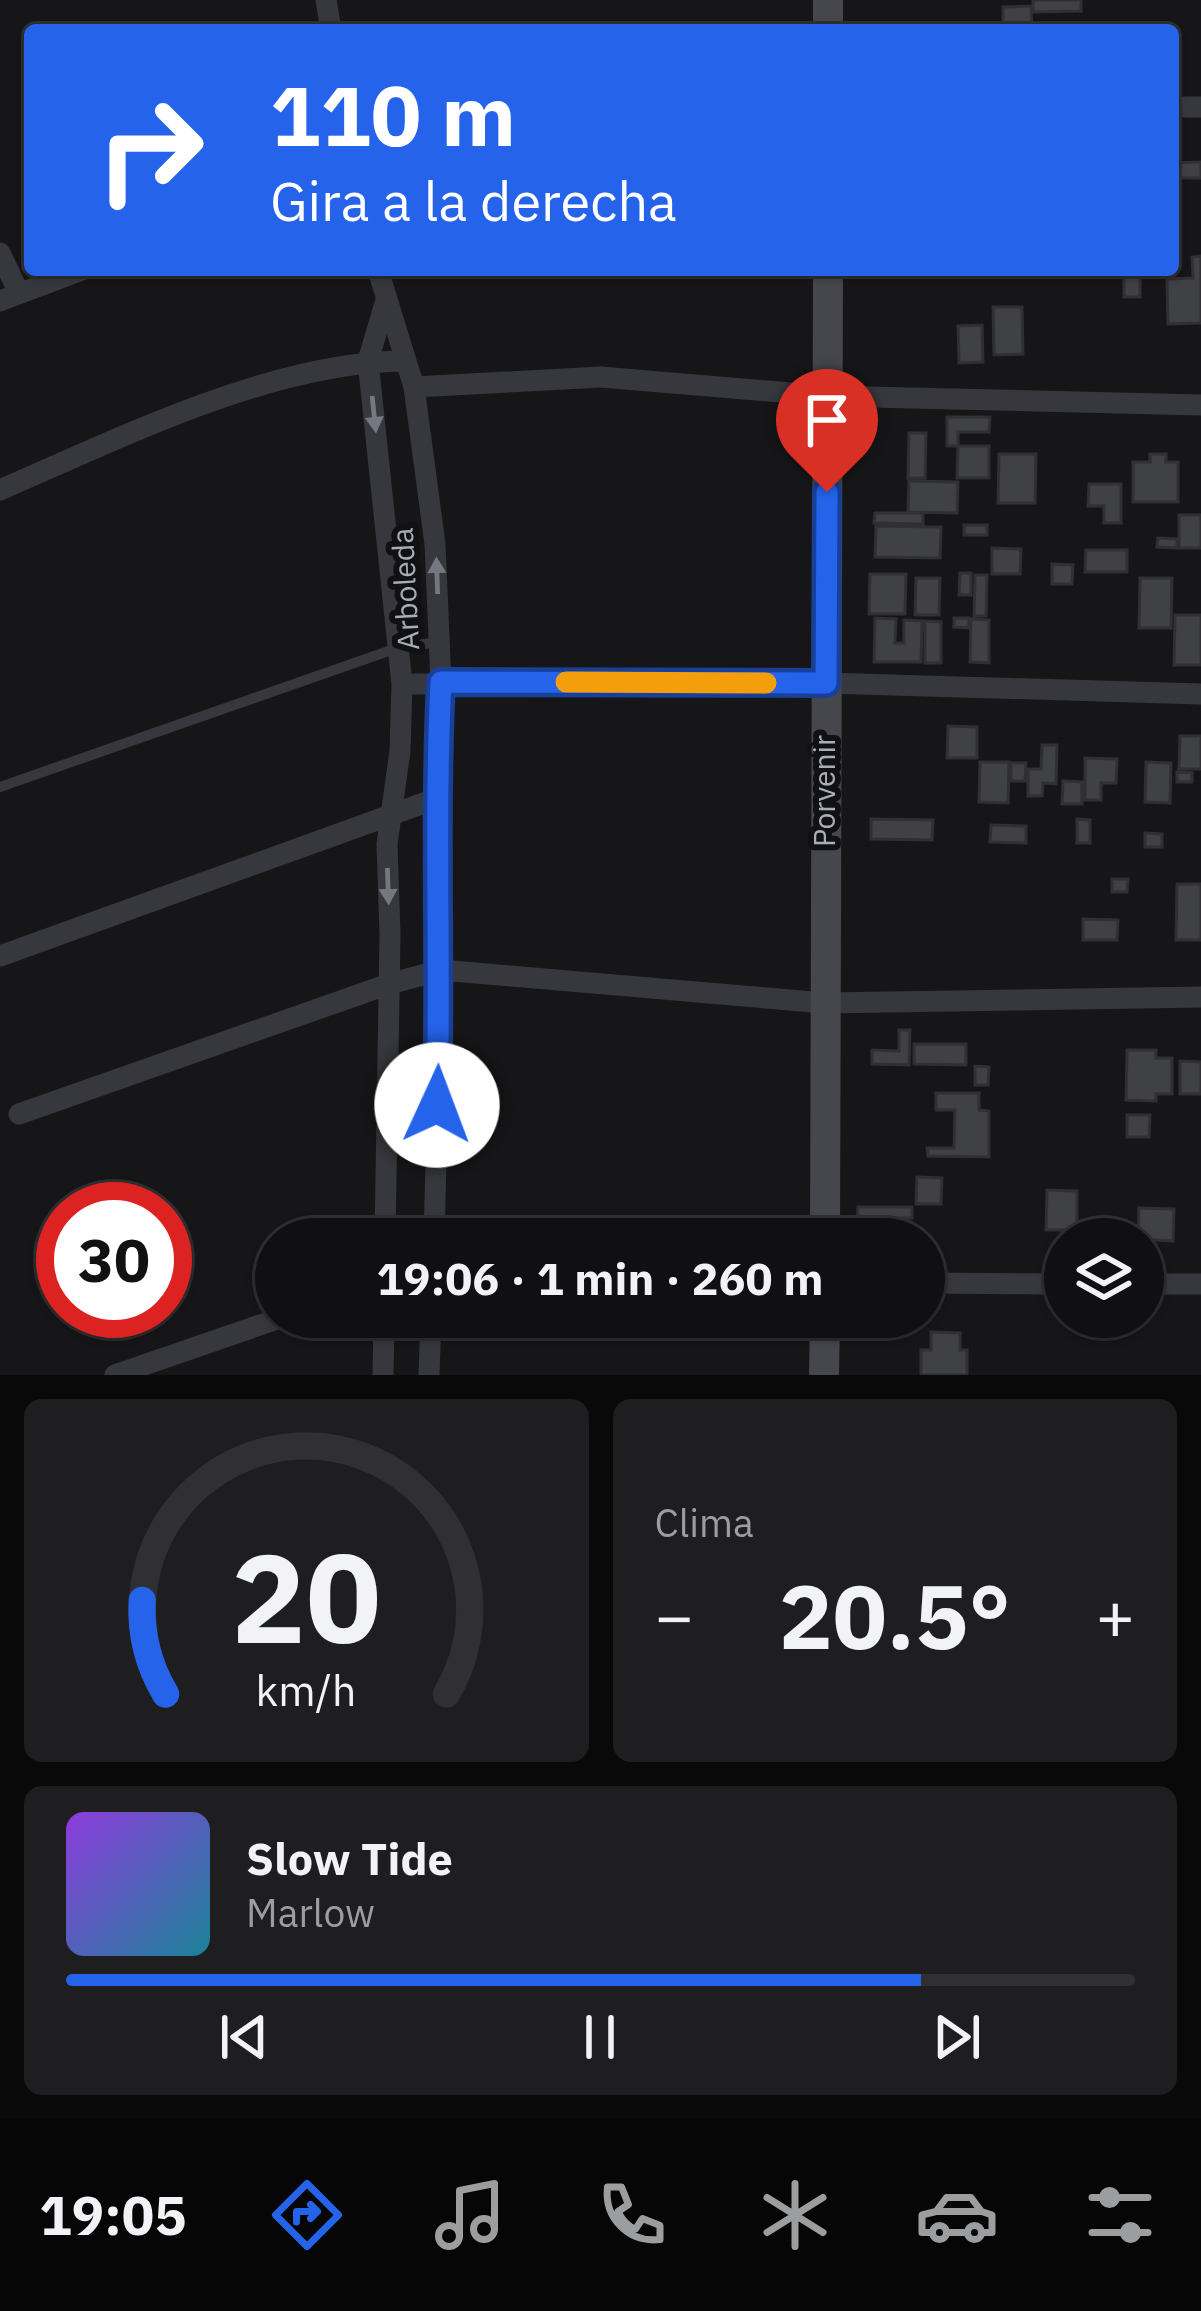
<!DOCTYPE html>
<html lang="es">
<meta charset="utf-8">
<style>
body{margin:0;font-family:"IBM Plex Sans",sans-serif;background:#1e1e20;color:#f1f3f6;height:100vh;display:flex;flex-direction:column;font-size:45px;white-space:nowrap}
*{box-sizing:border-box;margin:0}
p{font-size:39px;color:#9c9d9f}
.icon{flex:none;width:66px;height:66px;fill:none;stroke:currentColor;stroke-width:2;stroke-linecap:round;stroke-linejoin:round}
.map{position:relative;height:1375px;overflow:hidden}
.sheet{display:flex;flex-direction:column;gap:24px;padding:24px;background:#09090a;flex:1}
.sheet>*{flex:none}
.banner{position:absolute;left:24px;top:24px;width:1155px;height:252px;border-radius:12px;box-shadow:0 3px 9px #0004,0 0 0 3px #303032;background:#2563eb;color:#fff;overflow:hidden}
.controls{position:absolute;left:1044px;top:1218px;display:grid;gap:24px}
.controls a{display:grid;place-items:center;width:120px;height:120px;border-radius:50%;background:#101012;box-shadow:0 3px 9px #0004,0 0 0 3px #303032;font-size:60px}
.speed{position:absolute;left:36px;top:1182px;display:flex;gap:24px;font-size:60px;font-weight:700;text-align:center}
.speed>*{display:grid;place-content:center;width:156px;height:156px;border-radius:50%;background:#101012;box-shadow:0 3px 9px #0004,0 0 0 3px #303032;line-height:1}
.speed .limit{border:18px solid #d22;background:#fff;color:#111}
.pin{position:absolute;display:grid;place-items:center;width:102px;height:102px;color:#fff;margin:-123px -51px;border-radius:50% 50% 50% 0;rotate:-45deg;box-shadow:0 0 12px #0007}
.pin .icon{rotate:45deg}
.me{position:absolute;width:132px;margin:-66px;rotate:2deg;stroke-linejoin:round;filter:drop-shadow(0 0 9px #0008)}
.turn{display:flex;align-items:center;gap:42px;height:252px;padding:0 48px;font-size:54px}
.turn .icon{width:156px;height:156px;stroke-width:2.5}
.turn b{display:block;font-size:84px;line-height:102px}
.big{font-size:90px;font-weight:700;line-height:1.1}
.sheet .widget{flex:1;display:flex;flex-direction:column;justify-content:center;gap:18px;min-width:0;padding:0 42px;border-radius:18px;background:#1e1e20}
.sheet .dial{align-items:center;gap:0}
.dial svg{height:312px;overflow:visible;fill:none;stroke:#303032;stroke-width:7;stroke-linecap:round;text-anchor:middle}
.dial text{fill:#f1f3f6;stroke:none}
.song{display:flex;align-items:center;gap:36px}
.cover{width:144px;height:144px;border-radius:18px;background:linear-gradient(135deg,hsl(270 70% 55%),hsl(190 70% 35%))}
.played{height:12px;border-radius:6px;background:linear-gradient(90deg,#2563eb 80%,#303032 80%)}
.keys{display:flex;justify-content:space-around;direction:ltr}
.heat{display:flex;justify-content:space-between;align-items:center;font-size:66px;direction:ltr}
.sheet .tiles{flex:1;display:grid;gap:24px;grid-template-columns:1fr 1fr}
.widget:last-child{grid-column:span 2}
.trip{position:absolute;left:255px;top:1218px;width:690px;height:120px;border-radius:60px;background:#101012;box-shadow:0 3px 9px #0004,0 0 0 3px #303032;font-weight:700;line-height:120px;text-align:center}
.tabs{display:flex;height:192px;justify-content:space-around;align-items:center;background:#060607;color:#9c9d9f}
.tabs .icon{width:84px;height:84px}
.tabs .active{color:#2563eb}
.tabs b{font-size:54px;color:#f1f3f6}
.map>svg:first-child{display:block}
.building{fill:#404145;stroke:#303034;stroke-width:3}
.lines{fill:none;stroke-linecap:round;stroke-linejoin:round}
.lane{stroke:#37383d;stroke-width:10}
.street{stroke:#37383d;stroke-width:21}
.secondary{stroke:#45474d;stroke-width:30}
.oneway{fill:#757881}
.route-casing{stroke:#184099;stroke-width:30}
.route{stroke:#2563eb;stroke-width:21}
.slow{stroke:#f59e0b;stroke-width:21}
.labels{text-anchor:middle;stroke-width:12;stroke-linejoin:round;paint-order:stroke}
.street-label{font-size:30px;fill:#a8adb8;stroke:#111113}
</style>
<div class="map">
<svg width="1201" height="1375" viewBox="0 0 1201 1375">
<rect width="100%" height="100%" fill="#161618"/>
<!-- building -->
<path class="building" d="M 1033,0 L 1081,0 L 1081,11 L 1033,12 Z
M 1031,6 L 1032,30 L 1003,30 L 1003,7 Z
M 1157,23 L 1157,30 L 1128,30 L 1128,24 Z
M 1201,162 L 1201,178 L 1173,178 L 1173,163 Z
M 1201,256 L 1201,323 L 1168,324 L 1167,279 L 1193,278 L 1192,257 Z
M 1140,270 L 1140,297 L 1124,297 L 1124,271 Z
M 993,307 L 1022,307 L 1023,354 L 994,355 Z
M 982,325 L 983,362 L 959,363 L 958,326 Z
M 947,417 L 990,417 L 989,432 L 958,432 L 958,446 L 947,446 Z
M 909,433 L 926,433 L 925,478 L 908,478 Z
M 958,446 L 989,446 L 989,478 L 957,478 Z
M 999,454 L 1036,454 L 1035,503 L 998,503 Z
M 1150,454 L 1166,454 L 1166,462 L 1178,462 L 1178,502 L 1133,502 L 1133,462 L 1150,462 Z
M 909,481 L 958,482 L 957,513 L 908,512 Z
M 1089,484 L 1121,484 L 1121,523 L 1104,523 L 1104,506 L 1088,506 Z
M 875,513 L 923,513 L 923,524 L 874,523 Z
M 1179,515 L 1201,515 L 1201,548 L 1179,548 Z
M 964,525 L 987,525 L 987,535 L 964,535 Z
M 876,526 L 941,527 L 940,558 L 875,557 Z
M 1158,538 L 1177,539 L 1177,548 L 1157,547 Z
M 992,548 L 1021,549 L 1020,574 L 992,574 Z
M 1086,550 L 1127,550 L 1127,572 L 1085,572 Z
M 1052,564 L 1073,565 L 1072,584 L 1052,584 Z
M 960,573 L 971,573 L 971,595 L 959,595 Z
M 870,574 L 906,574 L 905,614 L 869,614 Z
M 975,575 L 987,575 L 986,616 L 974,616 Z
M 916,578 L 940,578 L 939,615 L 915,615 Z
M 1140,578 L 1172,578 L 1171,628 L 1139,628 Z
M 1175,615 L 1201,615 L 1201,665 L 1174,665 Z
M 875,618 L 896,619 L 895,643 L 904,643 L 904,620 L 922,621 L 921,662 L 874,662 Z
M 954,618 L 969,618 L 969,628 L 954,627 Z
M 971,619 L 989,620 L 989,663 L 970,662 Z
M 925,621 L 941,622 L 941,663 L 925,663 Z
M 948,726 L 977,727 L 977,758 L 947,758 Z
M 1180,736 L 1201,736 L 1201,769 L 1179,769 Z
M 1042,745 L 1057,745 L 1056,784 L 1043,783 L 1042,796 L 1028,796 L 1028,769 L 1041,769 Z
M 1085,758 L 1117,759 L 1116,783 L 1101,783 L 1101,800 L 1085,800 Z
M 980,762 L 1009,762 L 1008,803 L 979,802 Z
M 1146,762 L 1171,763 L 1170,803 L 1145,802 Z
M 1011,763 L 1026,763 L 1025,781 L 1011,781 Z
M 1177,772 L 1192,773 L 1192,782 L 1177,782 Z
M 1063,781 L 1082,782 L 1082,804 L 1062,804 Z
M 871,819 L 933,820 L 932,840 L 871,839 Z
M 1077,819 L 1090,820 L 1090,843 L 1077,843 Z
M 991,825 L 1026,826 L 1026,843 L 990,842 Z
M 1145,833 L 1162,834 L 1162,847 L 1145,847 Z
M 1112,879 L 1128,879 L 1127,892 L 1112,892 Z
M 1177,884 L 1201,884 L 1201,940 L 1176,940 Z
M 1083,919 L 1118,920 L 1117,940 L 1083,940 Z
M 899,1030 L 910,1030 L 909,1065 L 872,1064 L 872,1050 L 899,1051 Z
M 914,1044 L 966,1044 L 966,1065 L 914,1064 Z
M 1127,1050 L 1156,1050 L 1156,1058 L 1172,1058 L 1172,1094 L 1156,1094 L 1156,1101 L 1126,1100 Z
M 1180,1061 L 1201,1062 L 1201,1094 L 1180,1094 Z
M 975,1066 L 989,1067 L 988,1085 L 975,1085 Z
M 936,1093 L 979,1093 L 979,1110 L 989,1111 L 989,1157 L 928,1156 L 927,1148 L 954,1148 L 955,1110 L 936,1110 Z
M 1127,1115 L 1150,1115 L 1149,1137 L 1127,1137 Z
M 917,1177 L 942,1178 L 941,1204 L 916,1204 Z
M 1047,1190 L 1077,1191 L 1077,1230 L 1046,1230 Z
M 858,1207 L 912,1207 L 912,1218 L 899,1218 L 899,1239 L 872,1239 L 872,1226 L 857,1226 Z
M 1139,1208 L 1174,1209 L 1173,1241 L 1138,1239 Z
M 931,1332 L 960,1333 L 960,1350 L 967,1350 L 967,1375 L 921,1375 L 921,1350 L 931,1350 Z"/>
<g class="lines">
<!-- lane -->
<path class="lane" d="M 0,787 L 400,647 L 440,642"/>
<!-- street -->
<path class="street" d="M 326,0 L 331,30
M 1173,107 L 1201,107
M 0,253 L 19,293
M 378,270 L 414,387 L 435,544 L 441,683 L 435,799 L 441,970 L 434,1239
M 0,301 L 82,270
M 414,387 L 601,377 L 827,396 L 1201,405
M 0,490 C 120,438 274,361 406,361
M 402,684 L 826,683 L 1201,694
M 0,956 L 435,799
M 19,1114 L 389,984 L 441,970 L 824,1003 L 1201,997
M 385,1239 L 390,934 L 387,844 L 400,751 L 402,684 L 368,361 L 386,300
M 924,1283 L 1065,1284
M 1143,1284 L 1201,1284
M 115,1375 L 283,1317
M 383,1375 L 384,1317
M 429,1375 L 431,1317"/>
<!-- secondary -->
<path class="secondary" d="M 828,0 L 828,30
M 825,1239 L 828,270
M 824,1375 L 825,1317"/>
</g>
<!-- one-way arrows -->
<defs><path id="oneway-solid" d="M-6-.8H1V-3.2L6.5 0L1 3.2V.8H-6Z" transform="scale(3)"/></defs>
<g class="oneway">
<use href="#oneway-solid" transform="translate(374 414) rotate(84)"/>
<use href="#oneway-solid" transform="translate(437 576) rotate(-92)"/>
<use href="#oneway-solid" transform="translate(388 886) rotate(88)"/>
</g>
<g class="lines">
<!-- route casing -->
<g class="route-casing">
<path id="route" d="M 437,1105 C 441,964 434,823 441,682 L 826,683 L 827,492"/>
</g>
<!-- route -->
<use href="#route" class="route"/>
<!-- slow -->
<path class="slow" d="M 566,682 L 766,683"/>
</g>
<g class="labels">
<!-- street labels -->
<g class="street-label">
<text transform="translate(406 589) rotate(-93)" y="10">Arboleda</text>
<text transform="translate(825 791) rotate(-90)" y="10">Porvenir</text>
</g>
</g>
</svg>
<div class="controls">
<a><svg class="icon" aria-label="layers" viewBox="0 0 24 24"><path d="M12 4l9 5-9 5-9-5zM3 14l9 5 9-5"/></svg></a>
</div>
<div class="speed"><div class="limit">30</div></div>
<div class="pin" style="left:827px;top:492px;background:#d93025"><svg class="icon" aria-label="arrive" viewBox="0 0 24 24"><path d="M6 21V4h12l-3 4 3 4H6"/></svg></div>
<svg class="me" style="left:437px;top:1105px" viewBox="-20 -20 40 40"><circle r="19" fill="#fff"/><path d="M0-13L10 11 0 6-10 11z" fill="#2563eb"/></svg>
<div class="trip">19:06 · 1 min · 260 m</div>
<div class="banner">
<div class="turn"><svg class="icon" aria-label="right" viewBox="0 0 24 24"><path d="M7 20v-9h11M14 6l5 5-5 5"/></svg><div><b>110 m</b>Gira a la derecha</div></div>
</div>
</div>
<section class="sheet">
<div class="tiles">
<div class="widget dial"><svg viewBox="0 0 100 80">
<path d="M14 69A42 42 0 1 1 86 69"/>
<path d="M14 69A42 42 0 0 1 8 45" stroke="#2563eb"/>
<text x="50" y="56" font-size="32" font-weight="700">20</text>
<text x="50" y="72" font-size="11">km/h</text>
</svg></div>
<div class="widget"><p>Clima</p>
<div class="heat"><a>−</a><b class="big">20.5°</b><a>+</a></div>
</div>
<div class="widget">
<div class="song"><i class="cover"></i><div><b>Slow Tide</b><p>Marlow</p></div></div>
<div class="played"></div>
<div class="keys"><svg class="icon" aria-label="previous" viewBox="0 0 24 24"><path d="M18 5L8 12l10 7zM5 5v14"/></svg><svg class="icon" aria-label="pause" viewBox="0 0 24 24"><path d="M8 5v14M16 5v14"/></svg><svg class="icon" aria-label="next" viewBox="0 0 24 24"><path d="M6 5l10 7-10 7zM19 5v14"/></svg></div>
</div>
</div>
</section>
<nav class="tabs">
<b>19:05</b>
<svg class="icon active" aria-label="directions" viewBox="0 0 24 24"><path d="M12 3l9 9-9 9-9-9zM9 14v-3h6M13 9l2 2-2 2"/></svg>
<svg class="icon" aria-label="music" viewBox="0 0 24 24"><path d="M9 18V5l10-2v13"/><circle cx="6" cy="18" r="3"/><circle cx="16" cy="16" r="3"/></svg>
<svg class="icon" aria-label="phone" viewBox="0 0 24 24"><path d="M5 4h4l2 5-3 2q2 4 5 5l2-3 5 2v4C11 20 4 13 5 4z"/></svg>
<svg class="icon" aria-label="climate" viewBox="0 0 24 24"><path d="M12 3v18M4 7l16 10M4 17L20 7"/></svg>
<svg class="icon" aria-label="car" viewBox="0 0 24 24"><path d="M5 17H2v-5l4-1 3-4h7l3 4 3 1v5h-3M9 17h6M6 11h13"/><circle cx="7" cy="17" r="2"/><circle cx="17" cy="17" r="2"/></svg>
<svg class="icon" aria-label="filters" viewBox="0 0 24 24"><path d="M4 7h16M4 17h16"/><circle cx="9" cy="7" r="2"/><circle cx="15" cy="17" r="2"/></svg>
</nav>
